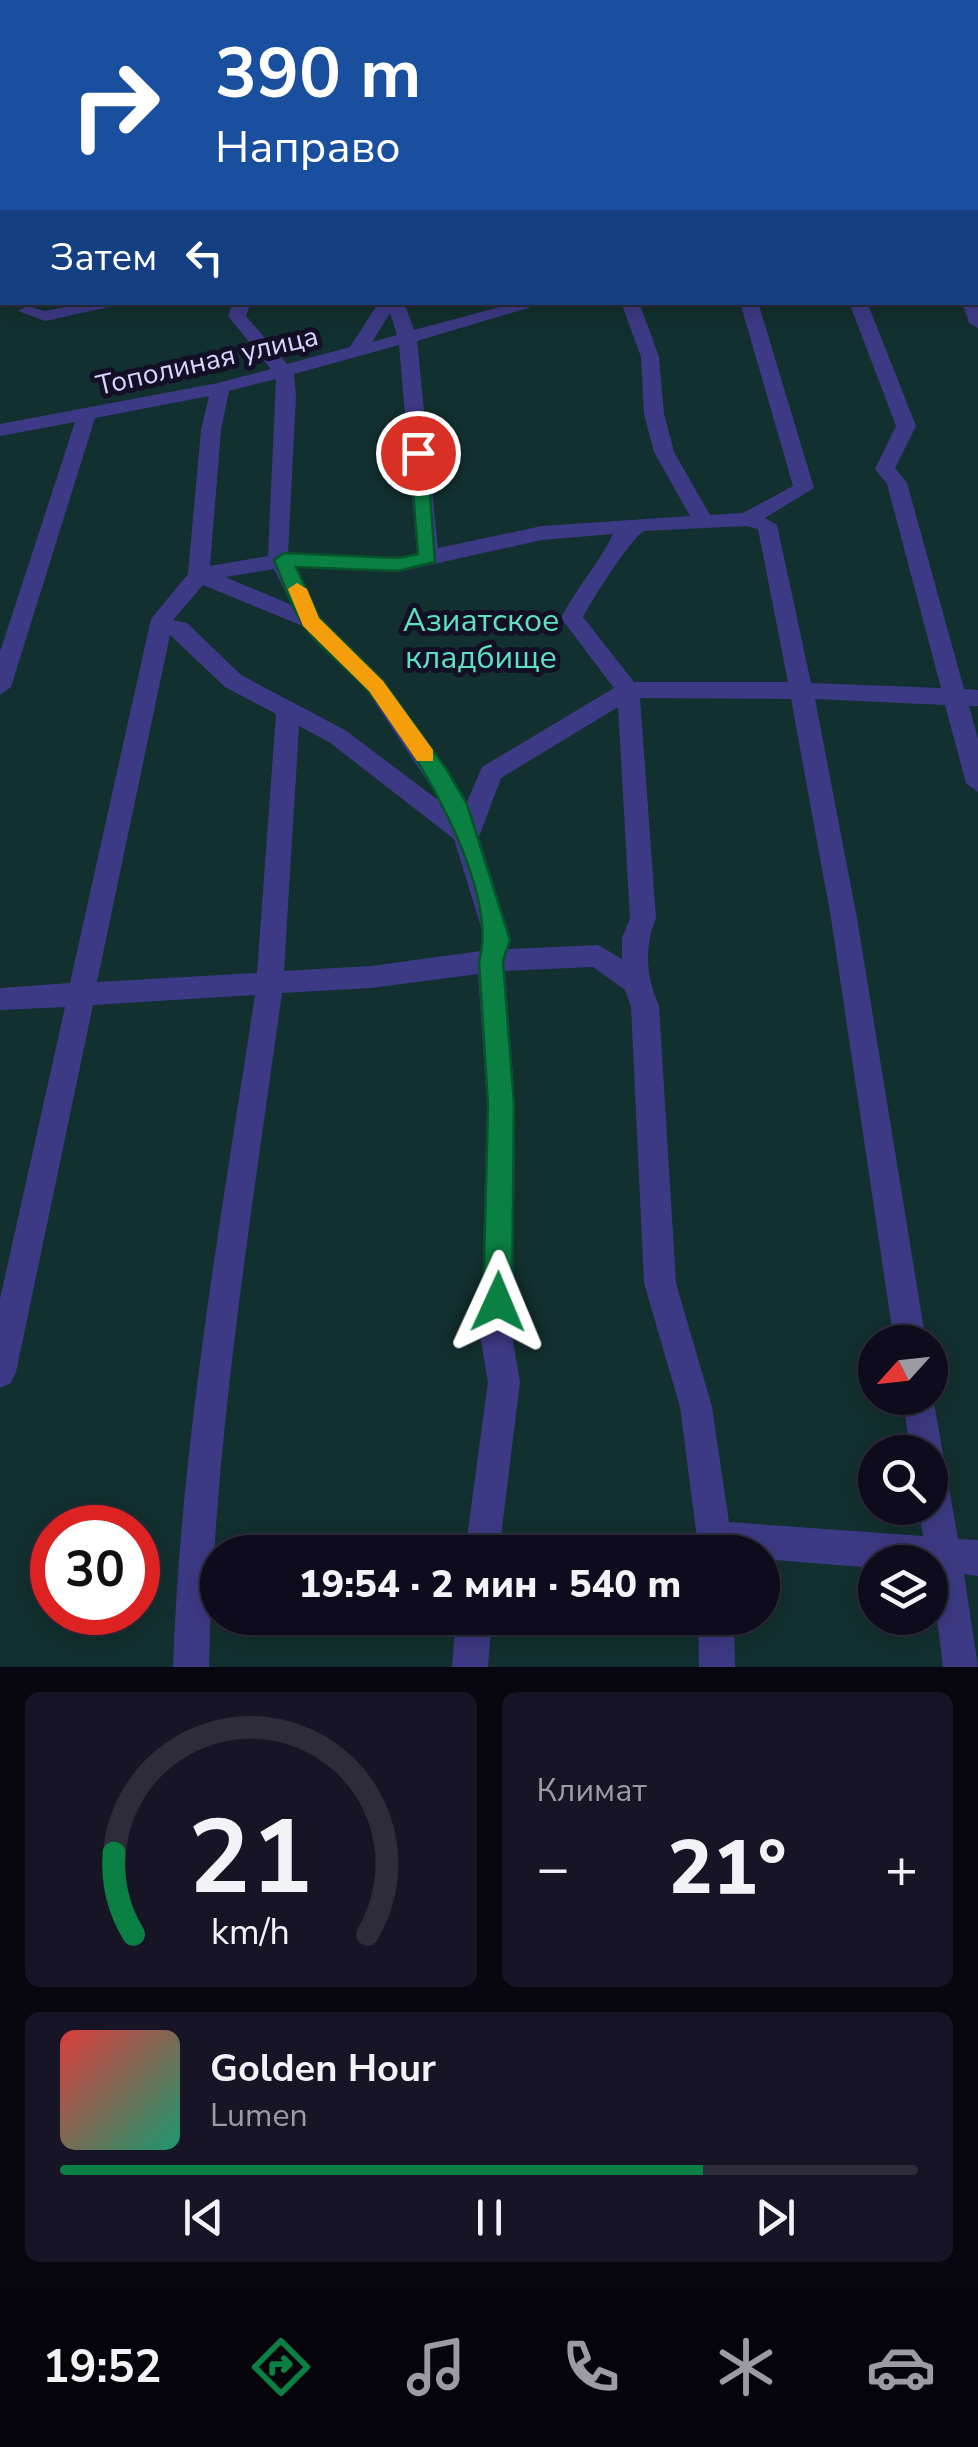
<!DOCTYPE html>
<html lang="ru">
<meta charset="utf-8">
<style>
body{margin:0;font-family:"Nunito Sans",sans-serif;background:#171425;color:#f1f3f6;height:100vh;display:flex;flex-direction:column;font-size:38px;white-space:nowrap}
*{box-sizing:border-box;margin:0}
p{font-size:32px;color:#9b9ba3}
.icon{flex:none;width:55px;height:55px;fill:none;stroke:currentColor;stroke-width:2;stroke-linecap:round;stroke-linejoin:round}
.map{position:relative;height:1667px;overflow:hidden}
.details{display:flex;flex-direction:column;gap:25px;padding:25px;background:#08060f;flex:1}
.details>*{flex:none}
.top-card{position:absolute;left:0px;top:0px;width:980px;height:305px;box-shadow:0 5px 25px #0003,0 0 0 2px #2e2b3b;background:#1a4fa0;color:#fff;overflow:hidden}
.needle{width:65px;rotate:243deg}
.controls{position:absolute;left:858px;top:1325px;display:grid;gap:20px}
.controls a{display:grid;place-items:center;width:90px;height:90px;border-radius:50%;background:#0e0b1c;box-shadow:0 5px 25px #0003,0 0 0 2px #2e2b3b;font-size:50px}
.speed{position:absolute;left:30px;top:1505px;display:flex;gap:20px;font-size:50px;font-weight:700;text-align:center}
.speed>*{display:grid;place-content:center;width:130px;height:130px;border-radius:50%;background:#0e0b1c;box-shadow:0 5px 25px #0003,0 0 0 2px #2e2b3b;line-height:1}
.speed .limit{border:15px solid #d22;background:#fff;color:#111}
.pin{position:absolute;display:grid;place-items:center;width:85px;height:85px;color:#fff;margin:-42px;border:5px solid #fff;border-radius:50%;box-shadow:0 2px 10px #0007}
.me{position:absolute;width:110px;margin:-55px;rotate:1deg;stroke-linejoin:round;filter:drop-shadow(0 0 8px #0008)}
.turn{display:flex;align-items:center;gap:35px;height:210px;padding:0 50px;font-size:45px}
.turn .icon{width:130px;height:130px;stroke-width:2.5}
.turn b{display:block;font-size:70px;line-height:85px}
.then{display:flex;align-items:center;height:95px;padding:0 50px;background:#0003;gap:20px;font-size:38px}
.big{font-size:75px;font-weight:800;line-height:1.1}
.details .tile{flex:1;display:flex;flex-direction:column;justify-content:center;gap:15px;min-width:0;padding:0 35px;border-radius:15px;background:#171425}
.details .dial{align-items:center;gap:0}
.dial svg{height:260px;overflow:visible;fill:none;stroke:#2e2b3b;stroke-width:7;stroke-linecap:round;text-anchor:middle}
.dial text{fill:#f1f3f6;stroke:none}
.song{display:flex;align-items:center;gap:30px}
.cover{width:120px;height:120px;border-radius:15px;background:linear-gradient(135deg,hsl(0 70% 55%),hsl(160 70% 35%))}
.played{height:10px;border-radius:5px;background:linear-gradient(90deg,#0b8043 75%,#2e2b3b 75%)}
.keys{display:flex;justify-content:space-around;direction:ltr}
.heat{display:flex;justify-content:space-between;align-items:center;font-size:55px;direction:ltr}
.details .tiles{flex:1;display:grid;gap:25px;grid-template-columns:1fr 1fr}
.tile:last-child{grid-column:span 2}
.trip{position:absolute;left:200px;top:1535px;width:580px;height:100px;border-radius:50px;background:#0e0b1c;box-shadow:0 5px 25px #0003,0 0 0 2px #2e2b3b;font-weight:800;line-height:100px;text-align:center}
.tab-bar{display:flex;height:160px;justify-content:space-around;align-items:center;background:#06040b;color:#9b9ba3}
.tab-bar .icon{width:70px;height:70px}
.tab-bar .current{color:#0b8043}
.tab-bar b{font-size:45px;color:#f1f3f6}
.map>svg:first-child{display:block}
.green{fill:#12302f;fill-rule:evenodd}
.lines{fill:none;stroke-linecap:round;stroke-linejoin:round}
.minor{fill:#3d3a85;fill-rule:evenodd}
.route{fill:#0b8043;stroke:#07532c;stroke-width:2.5}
.slow{fill:#f59e0b}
.labels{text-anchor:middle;stroke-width:10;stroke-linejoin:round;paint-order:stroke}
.far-street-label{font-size:28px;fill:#d9d4ff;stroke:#130f26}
.park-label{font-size:32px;fill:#5fe0c0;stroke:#130f26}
</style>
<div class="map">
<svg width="978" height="1667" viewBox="0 0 978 1667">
<rect width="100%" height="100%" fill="#130f26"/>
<!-- green -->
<path class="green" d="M 978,165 L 978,1667 L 0,1667 L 0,190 L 2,187 L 2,302 L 978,302 ZM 875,1342 L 930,1342 L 930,1398 L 875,1398 ZM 875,1452 L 930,1452 L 930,1508 L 875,1508 ZM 52,1528 L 138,1528 L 138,1612 L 52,1612 ZM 218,1552 L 762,1552 L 762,1618 L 218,1618 ZM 875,1562 L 930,1562 L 930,1618 L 875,1618 Z"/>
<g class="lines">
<!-- minor -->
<path class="minor" d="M 2,160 L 2,172 L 0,173 L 0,161 Z
M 978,299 L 978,328 L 969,323 L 962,302 Z
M 91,302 L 132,302 L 45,321 L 18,311 L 27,306 L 45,311 Z
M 233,302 L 251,302 L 246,316 L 287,364 L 350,347 L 379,302 L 404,302 L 414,330 L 518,302 L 548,302 L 417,341 L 438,548 L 542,526 L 690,516 L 654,452 L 644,414 L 641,357 L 621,302 L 639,302 L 659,357 L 664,414 L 674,452 L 710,515 L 743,513 L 793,486 L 740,302 L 758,302 L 814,488 L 765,518 L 777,525 L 811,683 L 941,688 L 887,484 L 875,469 L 896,426 L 849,302 L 867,302 L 916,426 L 895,468 L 907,483 L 964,689 L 978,690 L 978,706 L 969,706 L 978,739 L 978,792 L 966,783 L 945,705 L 815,699 L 857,918 L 926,1342 L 894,1342 L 831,918 L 791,699 L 640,698 L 656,918 C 644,948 646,977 659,1006 L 676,1283 L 712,1407 L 729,1522 L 923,1536 L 918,1508 L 930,1508 L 930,1452 L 910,1452 L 903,1398 L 930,1398 L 931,1386 L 958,1539 L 978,1540 L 978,1576 L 964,1574 L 978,1667 L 943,1667 L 930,1562 L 875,1562 L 875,1568 L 762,1559 L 762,1552 L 702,1550 L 697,1538 L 680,1407 L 644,1283 L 631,1006 L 625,990 L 593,967 L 505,971 L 515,1104 L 513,1341 L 520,1382 L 499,1552 L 465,1552 L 488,1382 L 481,1341 L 487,1104 L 478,974 L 371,988 L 282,993 C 251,1217 214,1441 209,1667 L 173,1667 C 181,1442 221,1218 255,995 L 93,1005 L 16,1372 L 11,1383 L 0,1388 L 0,1299 L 65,1007 L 0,1010 L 0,988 L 70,983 L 151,619 L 188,574 L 201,430 L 209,396 L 95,418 L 11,687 L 0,695 L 0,652 L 75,422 L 0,436 L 0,424 L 218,383 L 271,369 L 228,316 ZM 390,313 L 397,335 L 372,342 ZM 399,345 L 417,553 L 398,558 L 288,553 L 296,396 L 294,374 ZM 276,379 L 268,556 L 210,566 L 221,430 L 229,391 ZM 746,526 L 758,529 L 788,682 L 634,682 L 583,617 C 592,600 631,538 644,531 ZM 613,534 C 599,564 576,588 561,618 L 614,688 L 482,767 L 467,802 L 384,680 L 320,617 L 295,567 L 398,572 L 542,540 ZM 274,569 L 292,605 L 225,577 ZM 203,585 L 303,626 L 368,692 L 442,803 L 345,730 L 241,675 L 187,623 L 173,620 ZM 170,635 L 225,687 L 276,714 L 257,973 L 97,982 ZM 618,707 L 630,918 L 622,938 L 622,959 L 598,945 L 508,949 L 511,940 L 479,837 L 501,778 ZM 299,726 L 329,742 L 454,839 L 485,940 L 481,951 L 371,966 L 284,971 Z
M 456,1618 L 492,1618 L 488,1667 L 452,1667 Z
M 698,1618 L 734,1618 L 735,1667 L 699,1667 Z"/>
</g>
<!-- route -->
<path class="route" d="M 418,448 L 427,453 L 435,562 L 398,571 L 296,567 L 319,617 L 383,681 L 447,770 L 467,804 L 510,940 L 503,961 L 514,1104 L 512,1302 L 508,1311 L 498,1315 L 487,1311 L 483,1302 L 488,1104 L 479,961 C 501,891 414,743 367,690 C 347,667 319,649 302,623 C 290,605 283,580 274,560 L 284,553 L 398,558 L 418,554 L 410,453 Z"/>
<!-- slow -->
<path class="slow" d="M 297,583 L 307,589 L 319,618 L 383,681 L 433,750 L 433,761 L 417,761 L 369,691 L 303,626 L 288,589 Z"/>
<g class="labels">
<!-- far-street labels -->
<g class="far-street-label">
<text transform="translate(207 360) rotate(-13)" y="10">Тополиная улица</text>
</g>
<!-- park labels -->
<g class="park-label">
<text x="481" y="631">Азиатское<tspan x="481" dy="37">кладбище</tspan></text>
</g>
</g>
</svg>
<div class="controls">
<a><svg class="needle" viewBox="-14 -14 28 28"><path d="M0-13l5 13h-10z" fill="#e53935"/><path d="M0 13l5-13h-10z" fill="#9b9ba3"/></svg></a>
<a><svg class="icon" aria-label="search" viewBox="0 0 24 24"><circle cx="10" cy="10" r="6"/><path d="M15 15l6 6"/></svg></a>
<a><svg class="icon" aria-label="layers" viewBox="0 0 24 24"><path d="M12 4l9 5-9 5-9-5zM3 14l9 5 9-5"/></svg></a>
</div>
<div class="speed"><div class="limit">30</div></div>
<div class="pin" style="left:418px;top:453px;background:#d93025"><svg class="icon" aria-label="arrive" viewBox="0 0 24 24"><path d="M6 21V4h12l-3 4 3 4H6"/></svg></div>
<svg class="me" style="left:498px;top:1302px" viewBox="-20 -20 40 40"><path d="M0-17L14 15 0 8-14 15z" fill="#0b8043" stroke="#fff" stroke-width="4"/></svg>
<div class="trip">19:54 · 2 мин · 540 m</div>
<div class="top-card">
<div class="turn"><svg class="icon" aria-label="right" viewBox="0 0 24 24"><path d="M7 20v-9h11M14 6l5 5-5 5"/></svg><div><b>390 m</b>Направо</div></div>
<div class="then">Затем<svg class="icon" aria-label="left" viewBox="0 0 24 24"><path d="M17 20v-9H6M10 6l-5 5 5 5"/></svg></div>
</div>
</div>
<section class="details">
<div class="tiles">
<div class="tile dial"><svg viewBox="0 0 100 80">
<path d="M14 69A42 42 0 1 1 86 69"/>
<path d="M14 69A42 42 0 0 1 8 44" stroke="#0b8043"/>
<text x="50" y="56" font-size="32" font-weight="700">21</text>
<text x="50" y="72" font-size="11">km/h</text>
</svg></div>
<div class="tile"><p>Климат</p>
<div class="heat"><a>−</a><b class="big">21°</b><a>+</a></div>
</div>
<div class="tile">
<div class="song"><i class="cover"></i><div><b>Golden Hour</b><p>Lumen</p></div></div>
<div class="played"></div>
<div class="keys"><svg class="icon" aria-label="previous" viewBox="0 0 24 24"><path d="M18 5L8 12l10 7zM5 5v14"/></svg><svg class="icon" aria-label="pause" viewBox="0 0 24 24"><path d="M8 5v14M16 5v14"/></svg><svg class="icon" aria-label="next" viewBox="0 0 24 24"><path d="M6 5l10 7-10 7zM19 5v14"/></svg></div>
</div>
</div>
</section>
<nav class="tab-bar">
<b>19:52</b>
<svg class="icon current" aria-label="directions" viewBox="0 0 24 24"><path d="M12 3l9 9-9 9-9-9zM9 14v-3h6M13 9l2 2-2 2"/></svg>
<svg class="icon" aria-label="music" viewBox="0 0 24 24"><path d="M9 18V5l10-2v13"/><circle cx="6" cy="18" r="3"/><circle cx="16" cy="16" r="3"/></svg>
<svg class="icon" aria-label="phone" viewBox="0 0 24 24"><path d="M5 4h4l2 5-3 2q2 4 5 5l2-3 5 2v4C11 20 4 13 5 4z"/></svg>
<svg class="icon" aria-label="climate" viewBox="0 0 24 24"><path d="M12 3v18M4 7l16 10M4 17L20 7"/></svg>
<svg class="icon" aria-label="car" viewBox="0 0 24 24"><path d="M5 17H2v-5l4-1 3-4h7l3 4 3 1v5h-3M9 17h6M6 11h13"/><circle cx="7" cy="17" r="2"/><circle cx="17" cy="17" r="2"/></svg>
</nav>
